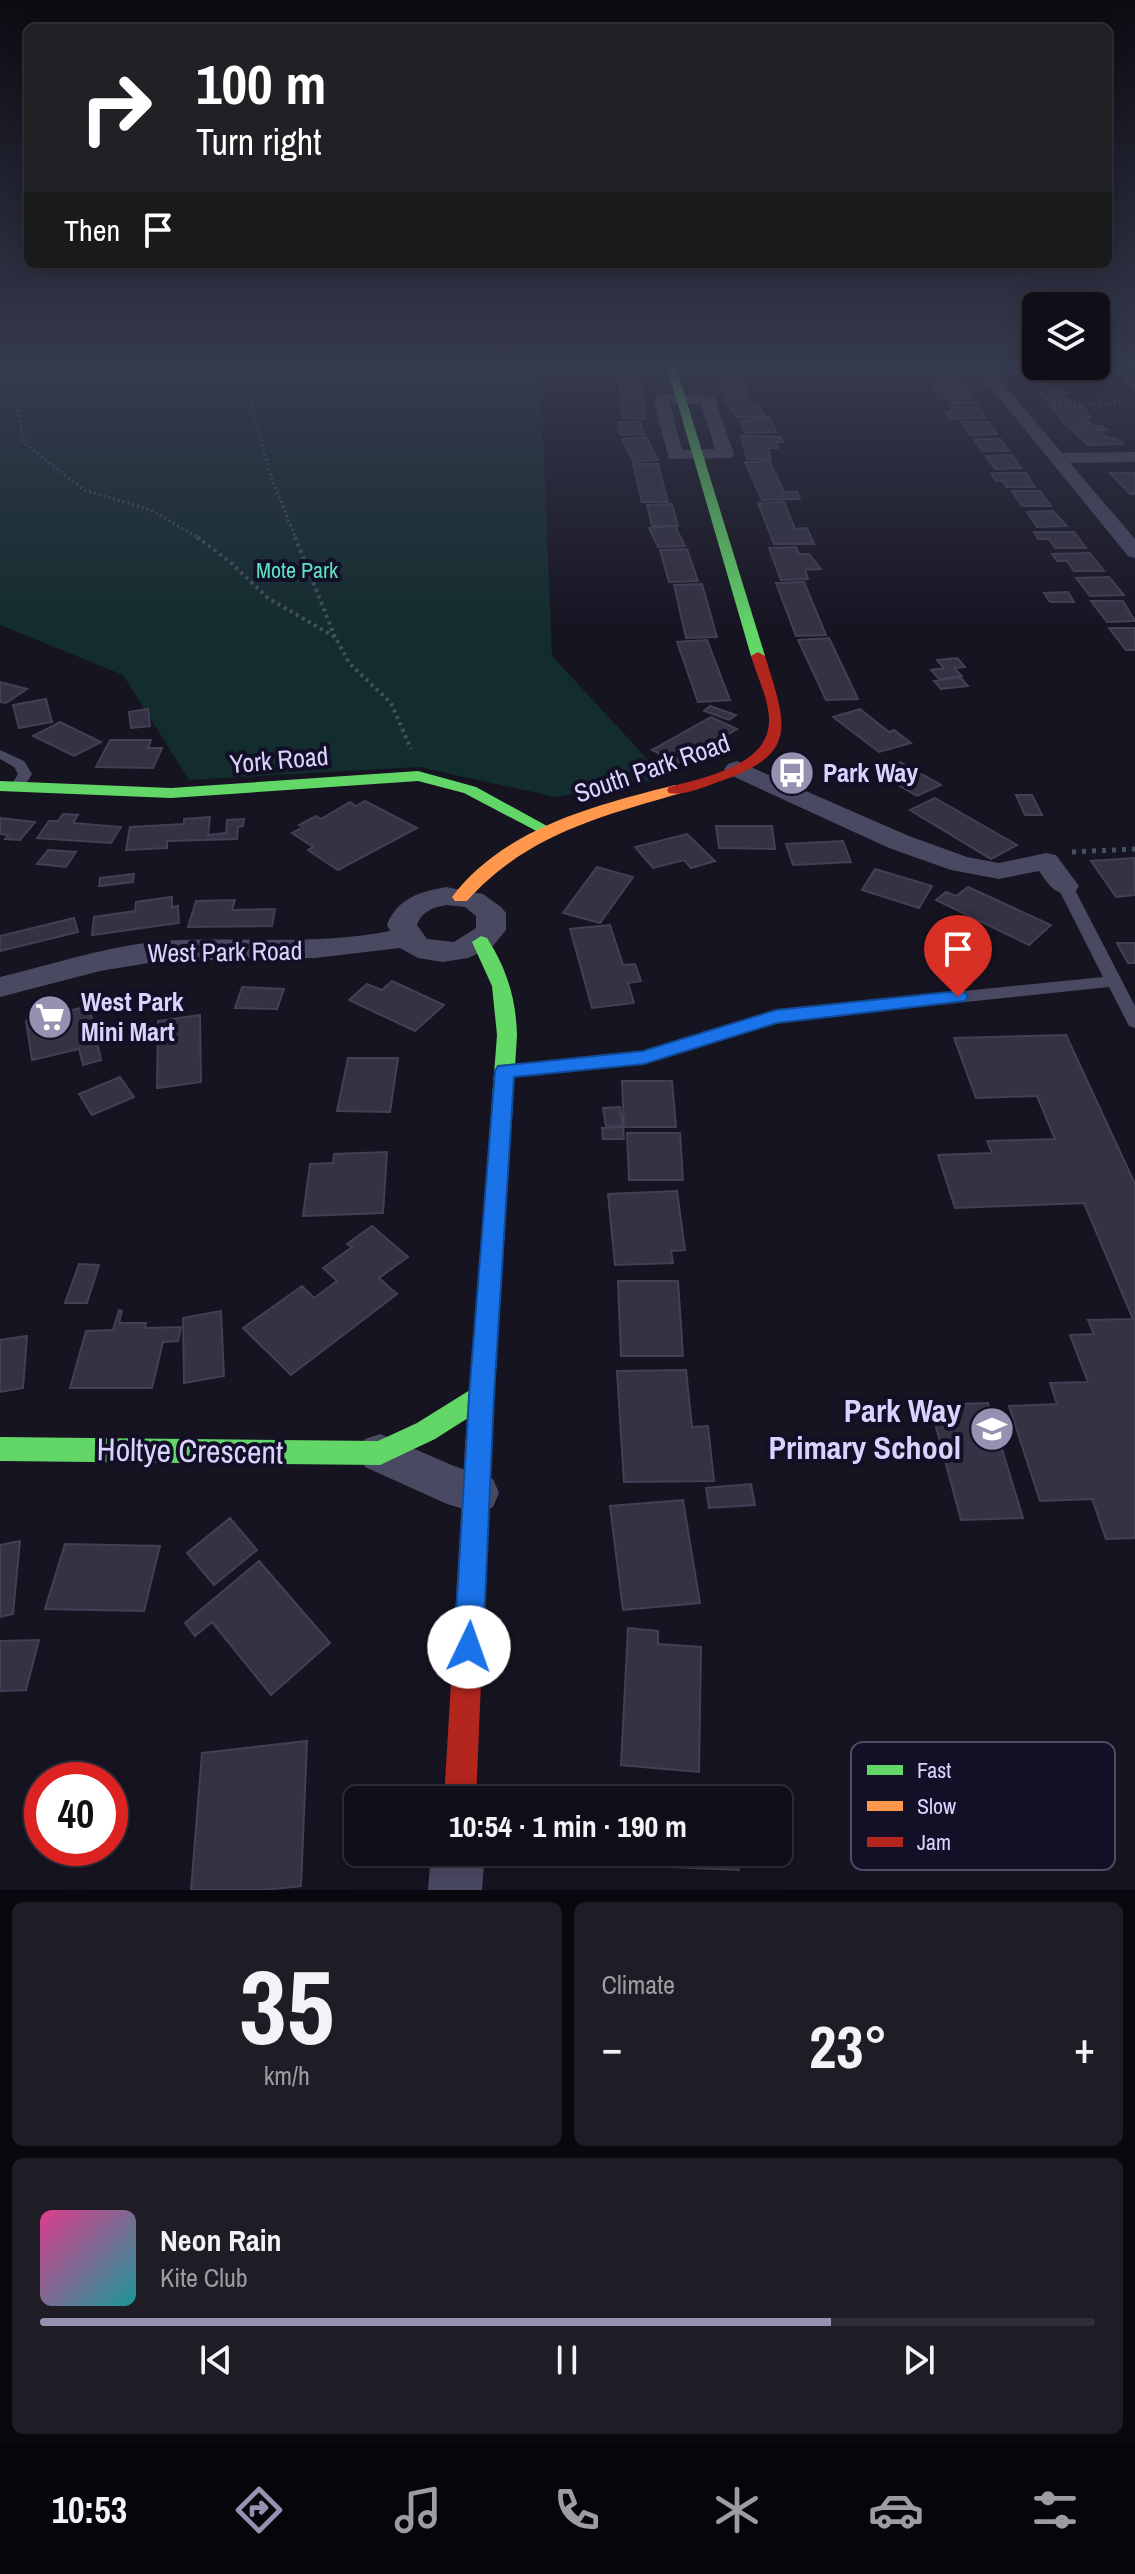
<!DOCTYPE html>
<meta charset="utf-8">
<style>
body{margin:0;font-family:"Archivo Narrow",sans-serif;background:#1e1d26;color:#f1f3f6;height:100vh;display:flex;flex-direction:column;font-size:30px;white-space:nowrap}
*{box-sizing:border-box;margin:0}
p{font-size:26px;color:#9c9ca2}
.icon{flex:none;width:44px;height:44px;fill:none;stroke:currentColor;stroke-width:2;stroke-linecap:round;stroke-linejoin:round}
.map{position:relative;height:1890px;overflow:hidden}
.panel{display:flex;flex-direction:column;gap:12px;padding:12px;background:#09080e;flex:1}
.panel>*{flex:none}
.banner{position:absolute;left:24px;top:24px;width:1088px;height:244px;border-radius:12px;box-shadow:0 4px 20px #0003,0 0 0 2px #302f38;background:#202124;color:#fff;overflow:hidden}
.controls{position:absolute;left:1022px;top:292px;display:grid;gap:16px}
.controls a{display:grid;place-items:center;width:88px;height:88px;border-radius:12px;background:#100f19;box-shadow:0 4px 20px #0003,0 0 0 2px #302f38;font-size:40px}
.speed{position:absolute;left:24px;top:1762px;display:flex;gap:16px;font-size:40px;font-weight:700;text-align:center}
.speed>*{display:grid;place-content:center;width:104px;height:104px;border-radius:50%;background:#100f19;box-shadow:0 4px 20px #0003,0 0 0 2px #302f38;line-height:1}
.speed .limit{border:12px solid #d22;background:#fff;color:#111}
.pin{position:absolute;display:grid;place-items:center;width:68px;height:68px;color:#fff;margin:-82px -34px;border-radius:50% 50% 50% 0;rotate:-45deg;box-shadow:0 0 8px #0007}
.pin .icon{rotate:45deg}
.me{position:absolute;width:88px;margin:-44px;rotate:3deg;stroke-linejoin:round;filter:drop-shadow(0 0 6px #0008)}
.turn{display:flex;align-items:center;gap:28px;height:168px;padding:0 40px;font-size:36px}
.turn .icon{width:104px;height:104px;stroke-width:2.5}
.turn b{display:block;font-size:56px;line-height:68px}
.then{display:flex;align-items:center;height:76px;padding:0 40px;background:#0003;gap:16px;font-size:30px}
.big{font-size:60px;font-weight:700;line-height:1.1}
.panel .widget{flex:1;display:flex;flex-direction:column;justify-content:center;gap:12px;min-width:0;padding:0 28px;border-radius:12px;background:#1e1d26}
.panel .dial{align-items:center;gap:0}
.dial b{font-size:104px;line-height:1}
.song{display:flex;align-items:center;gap:24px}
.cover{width:96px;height:96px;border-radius:12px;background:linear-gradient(135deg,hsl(330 70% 55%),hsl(180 70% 35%))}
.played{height:8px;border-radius:4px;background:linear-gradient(90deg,#9591b1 75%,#302f38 75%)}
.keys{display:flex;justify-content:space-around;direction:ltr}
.heat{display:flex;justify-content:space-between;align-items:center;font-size:44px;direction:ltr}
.panel .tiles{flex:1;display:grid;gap:12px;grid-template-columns:1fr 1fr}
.widget:last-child{grid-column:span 2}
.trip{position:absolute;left:344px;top:1786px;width:448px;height:80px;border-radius:12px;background:#100f19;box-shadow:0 4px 20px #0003,0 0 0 2px #302f38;font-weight:700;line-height:80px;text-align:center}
.dock{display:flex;height:128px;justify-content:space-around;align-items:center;background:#06060a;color:#9c9ca2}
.dock .icon{width:56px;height:56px}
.dock .on{color:#9591b1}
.dock b{font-size:36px;color:#f1f3f6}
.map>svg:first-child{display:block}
.green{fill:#132c2d}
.building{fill:#343243;stroke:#433f54;stroke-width:2}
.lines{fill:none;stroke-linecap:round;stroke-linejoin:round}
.path-far2{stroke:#44505f;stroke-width:3;stroke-dasharray:2 3;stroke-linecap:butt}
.path-far1{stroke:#44505f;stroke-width:4;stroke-dasharray:3 4;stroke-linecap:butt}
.path{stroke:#44505f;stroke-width:5;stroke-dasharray:4 6;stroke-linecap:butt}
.lane{fill:#4a4962;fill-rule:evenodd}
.street{fill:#4a4962;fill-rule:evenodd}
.fast{fill:#63d668;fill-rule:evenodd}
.slow{fill:#ff974d;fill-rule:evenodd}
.jam{fill:#b3261e;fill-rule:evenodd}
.route{fill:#1a73e8;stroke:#114b97;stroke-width:2}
.labels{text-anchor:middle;stroke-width:8;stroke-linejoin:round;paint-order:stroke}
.far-park-label{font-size:22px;fill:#5fe0c0;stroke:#130f26}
.street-label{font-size:26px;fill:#d9d4ff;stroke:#130f26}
.poi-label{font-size:26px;font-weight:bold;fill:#d9d4ff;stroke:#130f26;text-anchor:start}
.near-poi-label{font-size:32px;font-weight:bold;fill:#d9d4ff;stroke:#130f26;text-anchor:end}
.near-street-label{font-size:32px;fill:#d9d4ff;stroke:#130f26}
.key{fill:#130f26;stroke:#4e4a67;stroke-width:2}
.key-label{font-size:22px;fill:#d9d4ff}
</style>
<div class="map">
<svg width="1135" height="1890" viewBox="0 0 1135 1890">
<rect width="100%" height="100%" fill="#161421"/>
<!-- green -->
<path class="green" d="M 0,367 L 540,367 L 552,656 L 665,778 L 556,797 L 419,767 L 189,780 L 123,675 L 0,625 Z"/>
<!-- building -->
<path class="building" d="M 712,367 L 734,367 L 748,394 L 725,394 Z
M 1012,367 L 1030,367 L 1049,385 L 1031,385 Z
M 616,368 L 637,368 L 643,396 L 621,396 Z
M 929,371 L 950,371 L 961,384 L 936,384 Z
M 963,386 L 978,403 L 952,404 L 946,398 L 939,398 L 930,387 Z
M 1034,387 L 1058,387 L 1066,394 L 1059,394 L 1065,399 L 1075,401 L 1049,402 Z
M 746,396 L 752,406 L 759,406 L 765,416 L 736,417 L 724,397 Z
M 621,398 L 643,398 L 645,419 L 622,418 Z
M 1051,406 L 1082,406 L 1090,417 L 1085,417 L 1091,424 L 1065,424 Z
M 950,407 L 978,407 L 986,418 L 949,419 L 945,412 L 953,412 Z
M 747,417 L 770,417 L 776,432 L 745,433 L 741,421 L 748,421 Z
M 618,422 L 640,422 L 644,434 L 621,435 Z
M 962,422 L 989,422 L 997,434 L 970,435 Z
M 1102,426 L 1107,430 L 1098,430 L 1107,438 L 1116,438 L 1123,444 L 1088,445 L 1069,427 Z
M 741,436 L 781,437 L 783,442 L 777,442 L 778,448 L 768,448 L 771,460 L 747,459 Z
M 646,437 L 658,460 L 634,462 L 622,439 Z
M 974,439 L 1000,439 L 1009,451 L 982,451 Z
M 1012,455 L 1021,468 L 995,469 L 986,456 Z
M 745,462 L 770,462 L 784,492 L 797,492 L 800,499 L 762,500 Z
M 633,464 L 658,464 L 668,502 L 642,502 Z
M 991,473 L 1026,473 L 1035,487 L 1006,487 L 1003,481 L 996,481 Z
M 1110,473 L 1135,473 L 1135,494 L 1130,494 Z
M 1012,491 L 1040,491 L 1051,506 L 1022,506 Z
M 784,502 L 795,529 L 807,528 L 814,544 L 774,544 L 758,503 Z
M 672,504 L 678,526 L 652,526 L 647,505 Z
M 1053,511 L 1067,526 L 1037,527 L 1027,512 Z
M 675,526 L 685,546 L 658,547 L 649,528 Z
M 1034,532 L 1074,532 L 1086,548 L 1055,548 L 1049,539 L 1038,539 Z
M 796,547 L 799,554 L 809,554 L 821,569 L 805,570 L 808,579 L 781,580 L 769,548 Z
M 687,549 L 698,581 L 669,582 L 660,550 Z
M 1090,553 L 1104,571 L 1074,571 L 1067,561 L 1057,561 L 1052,554 Z
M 1109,577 L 1124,595 L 1090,596 L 1076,578 Z
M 804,582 L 826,635 L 796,636 L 776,583 Z
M 702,584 L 717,637 L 686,638 L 674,585 Z
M 1068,592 L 1074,602 L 1050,602 L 1044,593 Z
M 1091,601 L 1123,601 L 1135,621 L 1107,622 Z
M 1109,628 L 1135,628 L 1135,650 L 1126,650 Z
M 829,638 L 858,699 L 826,700 L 798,640 Z
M 707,640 L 730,700 L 698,702 L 677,642 Z
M 957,658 L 965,667 L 954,668 L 962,676 L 939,679 L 931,670 L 944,668 L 937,660 Z
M 960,677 L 968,686 L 941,689 L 934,681 Z
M 0,682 L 27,689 L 6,703 L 0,702 Z
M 46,699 L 52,722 L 19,728 L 13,705 Z
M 710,706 L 736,715 L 729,720 L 704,711 Z
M 148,709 L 150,726 L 131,728 L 129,712 Z
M 860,709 L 889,732 L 894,730 L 911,743 L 879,752 L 833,717 Z
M 711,717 L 737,729 L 678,763 L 652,750 Z
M 60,722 L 101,742 L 74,756 L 33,736 Z
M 110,740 L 151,740 L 148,748 L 162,748 L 153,768 L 96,767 Z
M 900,762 L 941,785 L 917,796 L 877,773 Z
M 1016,795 L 1032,795 L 1042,815 L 1025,815 Z
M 935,798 L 1017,845 L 991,859 L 910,810 Z
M 365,801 L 417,828 L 338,870 L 308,850 L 313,847 L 292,833 L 303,827 L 299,825 L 316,816 L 321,819 L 350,802 L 356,806 Z
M 63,814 L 78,815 L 73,823 L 121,827 L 111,843 L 37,838 L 49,821 L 58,821 Z
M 210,817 L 208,835 L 226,833 L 227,820 L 244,819 L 243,826 L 238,827 L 237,839 L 167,841 L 167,848 L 126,850 L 130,827 L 184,824 L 184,819 Z
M 0,818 L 35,822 L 20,840 L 5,839 L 8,835 L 0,834 Z
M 716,826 L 772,826 L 775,849 L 719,848 Z
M 687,834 L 715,861 L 691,868 L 684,860 L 653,868 L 635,847 Z
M 843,841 L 851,862 L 793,865 L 786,844 Z
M 48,850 L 76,852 L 66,867 L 37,864 Z
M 1134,858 L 1135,895 L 1116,897 L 1091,861 Z
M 597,867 L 633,877 L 600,923 L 563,913 Z
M 875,869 L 932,886 L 919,908 L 862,890 Z
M 134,874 L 133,882 L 99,886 L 100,878 Z
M 968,887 L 1051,925 L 1029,945 L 936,900 L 946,892 L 956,896 Z
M 172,897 L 172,907 L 178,906 L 179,923 L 92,935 L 94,917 L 135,911 L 136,902 Z
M 235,900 L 232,910 L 275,909 L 272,926 L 188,927 L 196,901 Z
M 74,918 L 78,932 L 0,951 L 0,936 Z
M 610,925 L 623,965 L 635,964 L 641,981 L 628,983 L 634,1003 L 592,1008 L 570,929 Z
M 1117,943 L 1135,943 L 1135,963 L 1128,963 Z
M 392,981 L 444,1005 L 415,1031 L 349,1000 L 367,984 L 382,990 Z
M 242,987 L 284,989 L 277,1009 L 235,1008 Z
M 89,1006 L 101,1060 L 83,1065 L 79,1049 L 32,1060 L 26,1021 Z
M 200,1015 L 201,1082 L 157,1088 L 158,1021 Z
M 1066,1035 L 1135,1184 L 1135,1538 L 1106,1539 L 1092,1499 L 1040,1501 L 1009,1406 L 1057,1404 L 1050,1383 L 1088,1382 L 1070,1335 L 1094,1334 L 1088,1320 L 1133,1319 L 1084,1203 L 955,1208 L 938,1155 L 992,1153 L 987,1141 L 1055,1139 L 1037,1096 L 976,1098 L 954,1038 Z
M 348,1058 L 398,1058 L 390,1112 L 337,1111 Z
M 120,1077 L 134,1097 L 92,1115 L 79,1094 Z
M 622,1081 L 672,1081 L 676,1127 L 624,1127 Z
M 620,1107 L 623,1126 L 606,1127 L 603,1108 Z
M 623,1127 L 624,1139 L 603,1139 L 602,1128 Z
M 627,1133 L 680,1133 L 683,1180 L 629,1180 Z
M 387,1152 L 383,1213 L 303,1216 L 310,1164 L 333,1163 L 334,1154 Z
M 677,1191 L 685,1250 L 671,1251 L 673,1263 L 615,1265 L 608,1194 Z
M 372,1226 L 408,1257 L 379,1278 L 397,1294 L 291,1375 L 243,1328 L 302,1286 L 314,1298 L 337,1281 L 323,1268 L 352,1247 L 347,1244 Z
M 79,1264 L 99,1265 L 87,1303 L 65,1303 Z
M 618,1281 L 678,1281 L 683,1356 L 621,1356 Z
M 119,1310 L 122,1311 L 119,1323 L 146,1323 L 145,1328 L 181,1327 L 178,1341 L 163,1342 L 152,1388 L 70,1388 L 86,1331 L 113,1330 Z
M 221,1311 L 224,1376 L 184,1383 L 183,1318 Z
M 27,1336 L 23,1388 L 0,1392 L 0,1340 Z
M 686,1370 L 692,1427 L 708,1426 L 714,1481 L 624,1482 L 617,1371 Z
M 988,1403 L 1023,1518 L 961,1520 L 930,1405 Z
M 751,1484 L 755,1505 L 709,1508 L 706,1488 Z
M 683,1500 L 700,1603 L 623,1610 L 610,1506 Z
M 230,1518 L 257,1550 L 214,1585 L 187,1553 Z
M 20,1541 L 13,1614 L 0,1617 L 0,1545 Z
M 65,1544 L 160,1546 L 144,1611 L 45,1609 Z
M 259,1561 L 330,1643 L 271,1695 L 212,1622 L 195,1636 L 185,1623 Z
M 628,1628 L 658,1631 L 658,1644 L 701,1647 L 699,1772 L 621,1765 Z
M 39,1640 L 26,1690 L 0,1691 L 0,1641 Z
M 307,1741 L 301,1886 L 264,1890 L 191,1890 L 202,1753 Z
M 625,1789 L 736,1795 L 737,1800 L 625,1800 Z
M 624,1852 L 738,1852 L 739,1870 L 624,1865 Z"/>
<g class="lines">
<!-- path-far2 -->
<path class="path-far2" d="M 23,367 L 14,392 L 24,443 L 84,490 L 151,510 L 200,539
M 241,367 L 271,477 L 296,539
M 1044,404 L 1122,403"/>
<!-- path-far1 -->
<path class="path-far1" d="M 197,537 L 230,562 L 268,598 L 335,637 L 350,664 L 391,703 L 411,749
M 295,537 L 335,637"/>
<!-- path -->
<path class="path" d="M 1072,852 L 1135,849"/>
<!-- lane -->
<path class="lane" d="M 1108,367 L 1116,367 L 1135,384 L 1135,391 Z
M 0,750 L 24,761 L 32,774 L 22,790 L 12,790 L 10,787 L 18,774 L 14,767 L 0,759 Z
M 1065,881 L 1073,886 L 1135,1006 L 1135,1028 L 1129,1026 L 1109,987 L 777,1022 L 644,1064 L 510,1077 L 504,1075 L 501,1071 L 504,1067 L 510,1065 L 643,1052 L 776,1010 L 1103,977 L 1057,886 Z"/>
<!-- street -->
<path class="street" d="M 974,367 L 989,367 L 1062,453 L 1135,452 L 1135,462 L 1070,463 L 1135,539 L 1135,558 L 1128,556 Z
M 661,394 L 714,396 L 734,454 L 731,458 L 669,459 L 653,399 ZM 670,404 L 701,404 L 715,449 L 682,450 Z
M 737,761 L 909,836 L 967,857 L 999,863 L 1046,853 L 1056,855 L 1079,886 L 1075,892 C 1055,897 1050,886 1039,871 L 999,879 L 951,870 L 889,848 L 728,774 L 724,769 L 728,764 Z
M 446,887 L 483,894 L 501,907 L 506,913 L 506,930 L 493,946 L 468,958 L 443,962 L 418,958 L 400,948 L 315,958 L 161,961 L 100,971 L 0,997 L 0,977 C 54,964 107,946 162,941 C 238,936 315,946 390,931 L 387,925 C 397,898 420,892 446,887 ZM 446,905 L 465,907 L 476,916 L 476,928 L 454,942 L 427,939 L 417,925 C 421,912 433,907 446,905 Z
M 380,1434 L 454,1466 L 493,1479 L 499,1493 L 493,1507 L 477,1513 L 447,1504 L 365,1467 L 358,1453 L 365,1439 Z
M 431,1852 L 485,1852 L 482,1890 L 428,1890 Z"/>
<!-- fast -->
<path class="fast" d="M 667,367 L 676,367 L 765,656 L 763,659 L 753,659 L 751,656 Z
M 418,771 L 476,787 L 558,832 L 556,835 L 544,835 L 464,793 L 418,781 L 171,798 L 0,791 L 0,781 L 171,788 Z
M 481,936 L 487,938 C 507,969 516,999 517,1035 L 491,1449 L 487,1457 L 478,1461 L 469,1457 L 465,1449 L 468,1418 L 435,1439 L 380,1465 L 0,1461 L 0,1437 L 378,1441 L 417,1423 L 470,1390 L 497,1035 L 492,986 L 472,942 Z"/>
<!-- slow -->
<path class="slow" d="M 675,785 L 683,790 L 681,793 C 599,817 526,835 467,901 L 455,901 L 452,897 C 504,828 596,805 675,785 Z"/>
<!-- jam -->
<path class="jam" d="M 758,652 L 765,656 C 786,725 801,754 718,782 C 704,787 684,796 669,793 L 667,790 L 669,787 C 702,778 767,766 769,723 C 770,701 757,677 751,656 Z
M 478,1437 L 487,1441 L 491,1449 L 476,1800 L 444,1800 L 465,1449 L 469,1441 Z"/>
</g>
<!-- sky -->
<linearGradient id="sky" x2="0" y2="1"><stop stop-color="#0c0b12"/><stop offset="0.58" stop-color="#363a4e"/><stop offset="1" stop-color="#363a4e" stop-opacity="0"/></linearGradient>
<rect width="1135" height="631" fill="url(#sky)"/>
<!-- route -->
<path class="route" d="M 958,991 L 965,992 L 968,997 L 965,1001 L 777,1023 L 644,1064 L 514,1077 L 494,1396 L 483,1647 L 479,1657 L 469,1661 L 458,1657 L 454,1647 L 469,1396 L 495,1071 L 498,1066 L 643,1051 L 776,1010 Z"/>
<!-- icons -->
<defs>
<g id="bus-disc" transform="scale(2.3)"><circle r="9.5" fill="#9591b1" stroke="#130f26"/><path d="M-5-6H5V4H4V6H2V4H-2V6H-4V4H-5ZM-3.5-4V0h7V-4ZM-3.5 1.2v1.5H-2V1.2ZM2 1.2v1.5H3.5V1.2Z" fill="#fff"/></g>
<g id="supermarket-disc" transform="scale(2.3)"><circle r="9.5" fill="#9591b1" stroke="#130f26"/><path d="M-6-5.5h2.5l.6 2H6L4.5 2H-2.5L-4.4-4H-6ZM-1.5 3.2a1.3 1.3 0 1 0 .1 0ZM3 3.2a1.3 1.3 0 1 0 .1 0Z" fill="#fff"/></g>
<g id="school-disc" transform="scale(2.3)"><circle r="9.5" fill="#9591b1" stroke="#130f26"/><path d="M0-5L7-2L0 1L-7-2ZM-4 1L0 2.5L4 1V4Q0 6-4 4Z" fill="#fff"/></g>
</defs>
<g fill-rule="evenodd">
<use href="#bus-disc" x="792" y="773"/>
<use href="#supermarket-disc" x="50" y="1017"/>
<use href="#school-disc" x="992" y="1429"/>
</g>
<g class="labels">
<!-- far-park labels -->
<g class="far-park-label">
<text x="297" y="578">Mote Park</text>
</g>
<!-- street labels -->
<g class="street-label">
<text transform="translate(279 760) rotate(-5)" y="9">York Road</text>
<text transform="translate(652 768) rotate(-19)" y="9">South Park Road</text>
<text transform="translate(225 952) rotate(-1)" y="9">West Park Road</text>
</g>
<!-- poi labels -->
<g class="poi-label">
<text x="823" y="782">Park Way</text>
<text x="81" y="1011">West Park<tspan x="81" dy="30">Mini Mart</tspan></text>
</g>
<!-- near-poi labels -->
<g class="near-poi-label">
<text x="961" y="1422">Park Way<tspan x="961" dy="37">Primary School</tspan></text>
</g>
<!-- near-street labels -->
<g class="near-street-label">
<text transform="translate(190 1451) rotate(1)" y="11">Holtye Crescent</text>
</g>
</g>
<!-- legend -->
<rect x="851" y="1742" width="264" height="128" rx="12" class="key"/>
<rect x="867" y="1765" width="36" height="10" fill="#63d668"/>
<rect x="867" y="1801" width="36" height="10" fill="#ff974d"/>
<rect x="867" y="1837" width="36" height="10" fill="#b3261e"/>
<g class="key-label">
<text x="917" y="1778">Fast</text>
<text x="917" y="1814">Slow</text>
<text x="917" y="1850">Jam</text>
</g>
</svg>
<div class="controls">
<a><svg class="icon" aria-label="layers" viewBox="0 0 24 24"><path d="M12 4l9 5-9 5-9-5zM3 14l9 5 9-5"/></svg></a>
</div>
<div class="speed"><div class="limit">40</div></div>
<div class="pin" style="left:958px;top:997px;background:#d93025"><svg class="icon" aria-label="arrive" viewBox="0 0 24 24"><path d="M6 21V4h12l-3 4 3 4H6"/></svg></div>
<svg class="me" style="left:469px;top:1647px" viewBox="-20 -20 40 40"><circle r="19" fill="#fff"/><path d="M0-13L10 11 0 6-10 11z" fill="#1a73e8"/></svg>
<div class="trip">10:54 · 1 min · 190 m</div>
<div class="banner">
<div class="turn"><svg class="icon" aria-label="right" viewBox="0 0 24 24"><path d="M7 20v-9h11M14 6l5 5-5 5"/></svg><div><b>100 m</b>Turn right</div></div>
<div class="then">Then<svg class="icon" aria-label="arrive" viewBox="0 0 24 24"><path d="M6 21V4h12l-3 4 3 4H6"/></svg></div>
</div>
</div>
<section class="panel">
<div class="tiles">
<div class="widget dial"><b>35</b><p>km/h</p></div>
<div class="widget"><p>Climate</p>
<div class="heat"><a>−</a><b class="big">23°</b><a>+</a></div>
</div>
<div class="widget">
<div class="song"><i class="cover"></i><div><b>Neon Rain</b><p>Kite Club</p></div></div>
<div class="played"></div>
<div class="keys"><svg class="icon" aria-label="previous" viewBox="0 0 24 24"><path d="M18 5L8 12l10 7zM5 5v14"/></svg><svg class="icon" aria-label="pause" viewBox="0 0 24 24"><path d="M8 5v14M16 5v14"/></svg><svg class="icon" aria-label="next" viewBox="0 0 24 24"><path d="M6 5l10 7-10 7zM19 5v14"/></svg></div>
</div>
</div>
</section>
<nav class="dock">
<b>10:53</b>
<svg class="icon on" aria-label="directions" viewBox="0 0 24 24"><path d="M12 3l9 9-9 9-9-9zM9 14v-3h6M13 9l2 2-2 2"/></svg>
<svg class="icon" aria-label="music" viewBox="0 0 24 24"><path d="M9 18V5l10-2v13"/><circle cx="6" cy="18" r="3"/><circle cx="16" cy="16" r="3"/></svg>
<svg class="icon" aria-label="phone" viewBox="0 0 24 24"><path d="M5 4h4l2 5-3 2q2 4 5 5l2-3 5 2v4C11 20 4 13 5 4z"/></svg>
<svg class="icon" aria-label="climate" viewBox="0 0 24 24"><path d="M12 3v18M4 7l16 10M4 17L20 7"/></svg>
<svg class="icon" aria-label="car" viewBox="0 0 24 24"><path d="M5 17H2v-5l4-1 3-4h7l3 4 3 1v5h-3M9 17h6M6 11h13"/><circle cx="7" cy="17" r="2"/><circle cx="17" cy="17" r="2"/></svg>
<svg class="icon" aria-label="filters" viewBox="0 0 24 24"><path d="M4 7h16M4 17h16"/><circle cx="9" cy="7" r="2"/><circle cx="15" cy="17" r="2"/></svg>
</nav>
